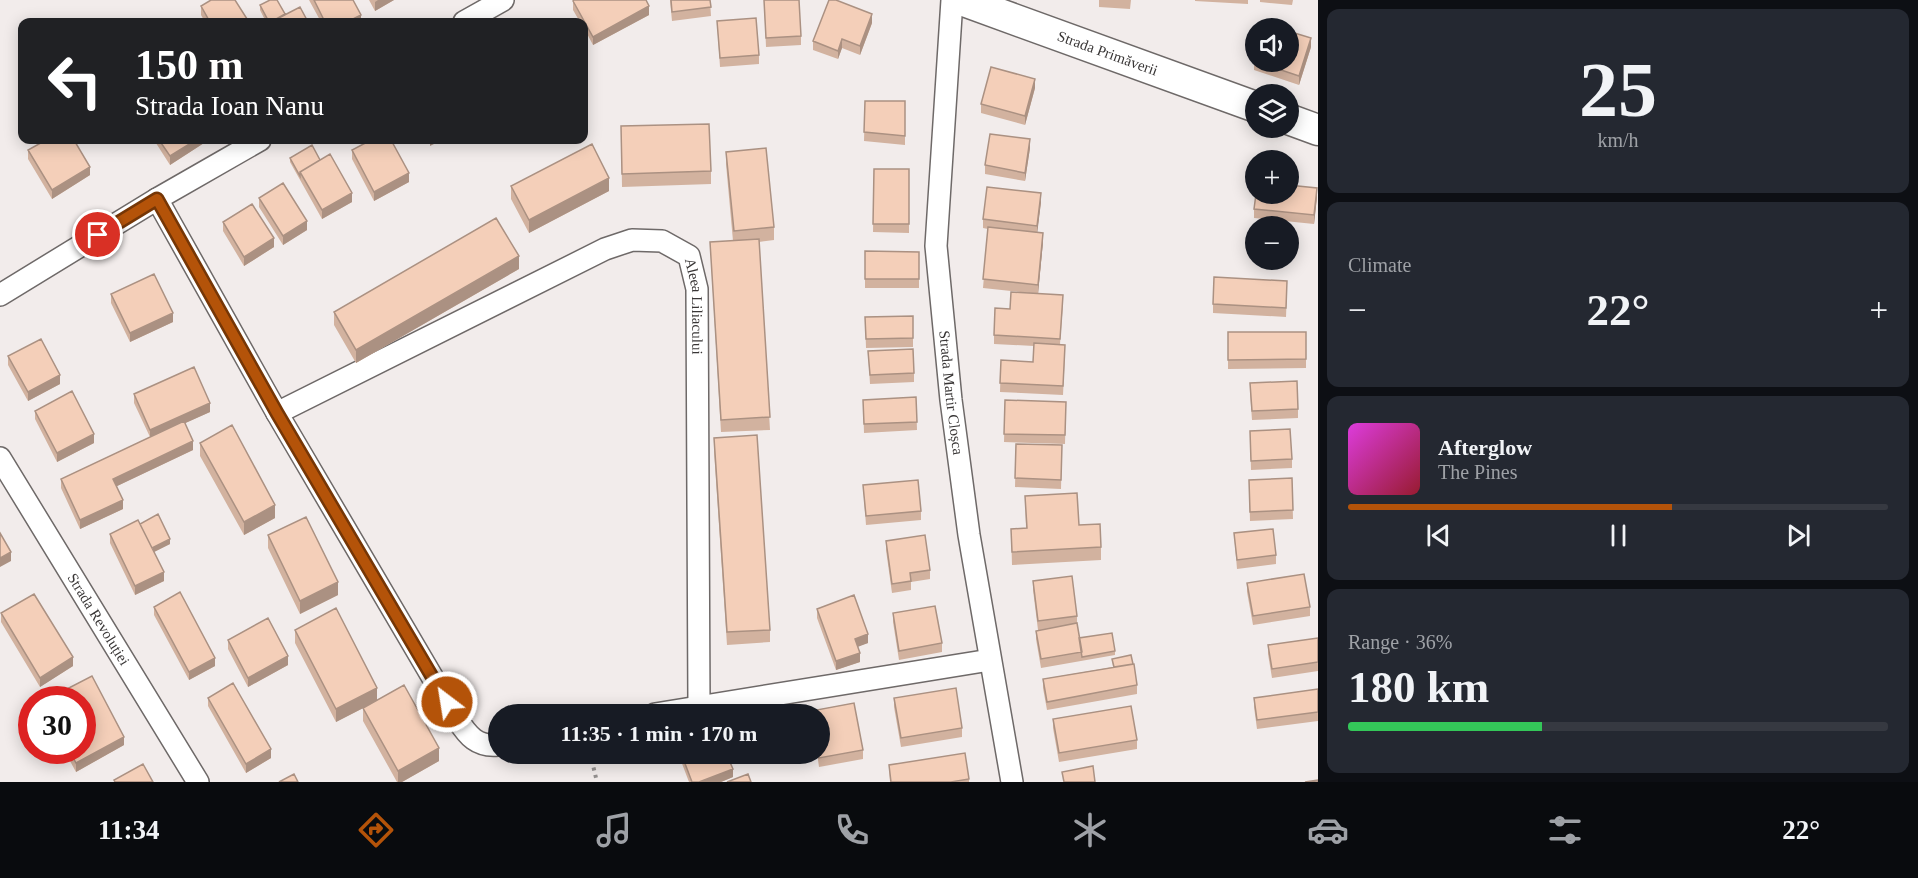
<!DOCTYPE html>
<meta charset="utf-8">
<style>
body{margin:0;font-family:"Times New Roman",serif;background:#242831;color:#f1f3f6;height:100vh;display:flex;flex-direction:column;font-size:22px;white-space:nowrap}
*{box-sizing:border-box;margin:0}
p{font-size:20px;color:#9ea1a6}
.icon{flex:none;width:33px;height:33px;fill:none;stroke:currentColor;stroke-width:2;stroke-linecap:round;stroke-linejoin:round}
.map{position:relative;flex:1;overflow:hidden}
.drawer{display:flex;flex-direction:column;gap:9px;padding:9px;background:#0d0f14;width:600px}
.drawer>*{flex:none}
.banner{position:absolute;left:18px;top:18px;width:570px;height:126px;border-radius:12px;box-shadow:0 3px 15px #0003;background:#202124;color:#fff;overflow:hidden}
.fabs{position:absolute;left:1245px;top:18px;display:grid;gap:12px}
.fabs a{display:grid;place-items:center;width:54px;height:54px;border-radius:50%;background:#171b24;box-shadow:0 3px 15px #0003;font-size:30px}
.speed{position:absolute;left:18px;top:686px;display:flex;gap:12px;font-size:30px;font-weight:700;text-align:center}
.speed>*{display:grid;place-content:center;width:78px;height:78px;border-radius:50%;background:#171b24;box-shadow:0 3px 15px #0003;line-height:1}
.speed .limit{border:9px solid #d22;background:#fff;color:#111}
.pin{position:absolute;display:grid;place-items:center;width:51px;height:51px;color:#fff;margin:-26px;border:3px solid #fff;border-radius:50%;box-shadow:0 2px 6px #0007}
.me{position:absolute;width:66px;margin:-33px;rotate:329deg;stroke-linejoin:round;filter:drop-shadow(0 0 4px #0008)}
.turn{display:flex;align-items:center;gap:21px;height:126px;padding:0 18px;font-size:27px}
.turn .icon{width:78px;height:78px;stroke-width:2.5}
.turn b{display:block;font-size:42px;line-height:51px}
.big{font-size:45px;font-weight:600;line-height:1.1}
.drawer .tile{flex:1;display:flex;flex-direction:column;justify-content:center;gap:9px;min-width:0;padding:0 21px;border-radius:12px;background:#242831}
.drawer .dial{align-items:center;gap:0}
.dial b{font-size:78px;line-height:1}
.song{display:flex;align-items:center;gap:18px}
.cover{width:72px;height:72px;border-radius:9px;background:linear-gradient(135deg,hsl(300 70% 55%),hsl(350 70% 35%))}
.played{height:6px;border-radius:3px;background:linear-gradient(90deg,#b45309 60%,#363941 60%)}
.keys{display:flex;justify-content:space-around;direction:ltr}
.heat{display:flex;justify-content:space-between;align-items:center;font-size:33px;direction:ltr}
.charge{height:9px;border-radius:4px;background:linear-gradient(90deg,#34c759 36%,#363941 0)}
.trip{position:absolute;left:488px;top:704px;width:342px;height:60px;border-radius:30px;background:#171b24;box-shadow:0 3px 15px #0003;font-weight:600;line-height:60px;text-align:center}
.tabs{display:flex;height:96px;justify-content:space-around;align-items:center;background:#090b0e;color:#9ea1a6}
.tabs .icon{width:42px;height:42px}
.tabs .selected{color:#b45309}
.tabs b{font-size:27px;color:#f1f3f6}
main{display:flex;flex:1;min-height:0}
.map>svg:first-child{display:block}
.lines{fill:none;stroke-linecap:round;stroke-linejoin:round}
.street-casing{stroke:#6e6968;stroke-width:24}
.secondary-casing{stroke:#6e6968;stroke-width:33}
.path{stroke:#94908f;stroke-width:4;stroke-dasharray:3 4.5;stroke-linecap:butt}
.street{stroke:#fff;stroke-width:21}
.secondary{stroke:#fff;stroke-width:30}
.wall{fill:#d2b29f}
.shaded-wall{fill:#ab9182}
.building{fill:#f4cfb9;stroke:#ab9182;stroke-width:1.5}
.route-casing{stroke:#753606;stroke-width:15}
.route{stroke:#b45309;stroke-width:10}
.labels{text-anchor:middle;stroke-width:5;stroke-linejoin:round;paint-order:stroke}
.street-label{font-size:15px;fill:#393636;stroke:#f2eceb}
</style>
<main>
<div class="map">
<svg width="1318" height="782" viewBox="0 0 1318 782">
<rect width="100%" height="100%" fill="#f2eceb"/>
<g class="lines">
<!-- street casing -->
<g class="street-casing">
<g id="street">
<path id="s1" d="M 952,0 L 936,246 L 951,400 L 969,535 L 1012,782"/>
<path d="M 464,22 L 503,0"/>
<path d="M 157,199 L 277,413 L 457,719 C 468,736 477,747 498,745"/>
<path d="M 0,295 L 157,199 L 260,140"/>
<path id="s2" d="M 277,413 L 605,249 L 632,240 L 662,241 L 689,256 L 697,289 L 699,706"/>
<path id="s3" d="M 0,458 L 198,782"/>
<path d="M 655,714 L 990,660"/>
</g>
</g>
<!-- secondary casing -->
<g class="secondary-casing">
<g id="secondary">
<path id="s4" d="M 961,0 L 1256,107"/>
<path d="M 1288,119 L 1318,130"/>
</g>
</g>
<!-- path -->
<path class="path" d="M 590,753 L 597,782"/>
<!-- street -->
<use href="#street" class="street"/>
<!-- secondary -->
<use href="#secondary" class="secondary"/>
</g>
<!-- wall -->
<path class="wall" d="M 309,0 L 353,0 L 361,22 L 321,22 Z
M 369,0 L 394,0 L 375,11 Z
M 670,0 L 710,0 L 711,16 L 672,21 Z
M 764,0 L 801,36 L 801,45 L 766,47 Z
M 1099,0 L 1131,0 L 1130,9 L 1099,7 Z
M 1195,0 L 1248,0 L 1248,4 L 1195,1 Z
M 1260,0 L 1293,0 L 1292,5 L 1260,2 Z
M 573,1 L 649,15 L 593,45 L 584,28 L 584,22 L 580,22 L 573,10 Z
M 260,5 L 285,14 L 308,22 L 266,22 L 260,10 Z
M 201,6 L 249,22 L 205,22 L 201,15 Z
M 717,21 L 759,55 L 759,64 L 720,67 Z
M 872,23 L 860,55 L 842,48 L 838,59 L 813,50 L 813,41 Z
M 1311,47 L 1299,85 L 1254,70 L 1254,61 Z
M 1035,88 L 1025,125 L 981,113 L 981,104 Z
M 865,101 L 905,101 L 905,145 L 864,141 Z
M 621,126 L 711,171 L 711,184 L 622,187 Z
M 154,140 L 204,140 L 204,143 L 170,165 Z
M 1030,148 L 1025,181 L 985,174 L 985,165 Z
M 28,150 L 90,175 L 52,199 L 28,159 Z
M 352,150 L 409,182 L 374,201 L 352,159 Z
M 726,152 L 774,227 L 774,240 L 759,242 L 770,430 L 721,432 L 710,242 L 733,241 L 726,164 Z
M 290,158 L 320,160 L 352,202 L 322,219 L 290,162 Z
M 874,169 L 909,169 L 909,233 L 873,232 Z
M 511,186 L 609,191 L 529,233 L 511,199 Z
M 1317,197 L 1314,224 L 1254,218 L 1254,209 Z
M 259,198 L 307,230 L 283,245 L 259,207 Z
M 1041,202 L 1037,232 L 1043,242 L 1038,294 L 983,288 L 988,229 L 983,228 L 983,219 Z
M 223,222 L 274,247 L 244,266 L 223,231 Z
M 865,251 L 919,252 L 919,288 L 865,288 Z
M 519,269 L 356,363 L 334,325 L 334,312 Z
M 1287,290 L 1286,317 L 1213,313 L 1213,304 Z
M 111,294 L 173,322 L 130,342 L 111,303 Z
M 1063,304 L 1060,344 L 1065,353 L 1063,395 L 1000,392 L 1001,360 L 1033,362 L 1034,346 L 994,344 L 994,335 L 1010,309 Z
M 913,316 L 913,347 L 866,348 L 865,317 Z
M 1228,332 L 1306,332 L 1306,368 L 1228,369 Z
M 868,351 L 914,373 L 914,382 L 870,384 Z
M 8,356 L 60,384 L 28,401 L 8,365 Z
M 1250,392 L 1298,409 L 1298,418 L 1252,420 Z
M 134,394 L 210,412 L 185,423 L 193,450 L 117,486 L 123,509 L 80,529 L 61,488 L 61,479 L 150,437 L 134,403 Z
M 916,397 L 917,430 L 864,433 L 863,400 Z
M 1005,400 L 1066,402 L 1065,444 L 1004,442 Z
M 35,411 L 94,443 L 57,462 L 35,419 Z
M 1250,431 L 1292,459 L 1292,468 L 1251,470 Z
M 714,438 L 770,630 L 770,642 L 727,645 L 714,451 Z
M 200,443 L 275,518 L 244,535 L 200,456 Z
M 1016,444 L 1062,445 L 1061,489 L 1015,487 Z
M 1292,478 L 1293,519 L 1250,521 L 1249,480 Z
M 863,485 L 921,511 L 921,520 L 866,525 Z
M 1025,496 L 1101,547 L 1101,560 L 1012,565 L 1011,529 L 1026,528 Z
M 140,524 L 170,544 L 154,552 L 164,581 L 135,595 L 110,543 L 110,534 Z
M 1234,533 L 1276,555 L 1276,564 L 1237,569 Z
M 268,535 L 338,595 L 300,614 L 268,548 Z
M 886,541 L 930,570 L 930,579 L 911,582 L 911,590 L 892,593 L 886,550 Z
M 1033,581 L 1077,616 L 1077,624 L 1079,638 L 1115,651 L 1115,655 L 1041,668 L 1036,639 L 1036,631 L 1038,630 L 1033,590 Z
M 1247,583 L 1310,607 L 1310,616 L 1253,625 L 1247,592 Z
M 154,607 L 215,666 L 189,680 L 154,615 Z
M 817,609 L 868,643 L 858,646 L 860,662 L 836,670 L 817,618 Z
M 1,613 L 73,666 L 40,687 L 1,622 Z
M 893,613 L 942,643 L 942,652 L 899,660 L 893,622 Z
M 295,630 L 377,700 L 439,761 L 402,782 L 397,782 L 363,721 L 363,708 L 367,706 L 336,722 L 295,643 Z
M 1318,638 L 1318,671 L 1272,678 L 1268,654 L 1268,645 Z
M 228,640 L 288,665 L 248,687 L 228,649 Z
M 1112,659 L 1137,685 L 1137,694 L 1047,710 L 1043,688 L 1043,679 L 1113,667 Z
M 92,676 L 124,737 L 124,745 L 76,772 L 64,750 L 82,750 L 82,699 L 59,699 L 59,693 Z
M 1318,689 L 1318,721 L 1257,729 L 1254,707 L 1254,698 Z
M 208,698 L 271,758 L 246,773 L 208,706 Z
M 894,698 L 962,728 L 962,737 L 901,747 L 894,707 Z
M 854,703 L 863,750 L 863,759 L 819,767 L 817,753 L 819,753 L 819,714 L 811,714 L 811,711 Z
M 1053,719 L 1137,740 L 1137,749 L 1059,762 L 1053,728 Z
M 678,753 L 726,753 L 733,777 L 721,782 L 689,782 Z
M 889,765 L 969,779 L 969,782 L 890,782 Z"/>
<!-- shaded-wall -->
<path class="shaded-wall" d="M 378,0 L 394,0 L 375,11 L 375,2 Z
M 649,6 L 649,15 L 593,45 L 593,37 Z
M 872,14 L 872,23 L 860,55 L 860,46 Z
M 361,15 L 361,22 L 347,22 Z
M 1311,38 L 1311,47 L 1299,85 L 1299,76 Z
M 842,39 L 842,48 L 838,59 L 838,51 Z
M 1035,79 L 1035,88 L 1025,125 L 1025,116 Z
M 1030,139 L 1030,148 L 1025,181 L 1025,173 Z
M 196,140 L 204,140 L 204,143 L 170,165 L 170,156 Z
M 430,140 L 442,140 L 430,146 Z
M 90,167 L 90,175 L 52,199 L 52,190 Z
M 409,173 L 409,182 L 374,201 L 374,192 Z
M 609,178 L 609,191 L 529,233 L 529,220 Z
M 1317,188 L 1317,197 L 1314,224 L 1314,215 Z
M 352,193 L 352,202 L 322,219 L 322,210 Z
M 1041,193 L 1041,202 L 1037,235 L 1037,226 Z
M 307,221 L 307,230 L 283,245 L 283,236 Z
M 1043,233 L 1043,242 L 1038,294 L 1038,285 Z
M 274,238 L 274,247 L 244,266 L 244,257 Z
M 519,256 L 519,269 L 356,363 L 356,350 Z
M 173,313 L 173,322 L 130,342 L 130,333 Z
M 60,375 L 60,384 L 28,401 L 28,392 Z
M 210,403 L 210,412 L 150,439 L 150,430 Z
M 94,434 L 94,443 L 57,462 L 57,453 Z
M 193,441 L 193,450 L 113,488 L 113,479 Z
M 123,500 L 123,509 L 80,529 L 80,520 Z
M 275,505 L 275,518 L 244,535 L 244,522 Z
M 170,539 L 170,544 L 150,554 L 150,549 Z
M 11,552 L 11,561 L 0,567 L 0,558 Z
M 164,572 L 164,581 L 135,595 L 135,586 Z
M 338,582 L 338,595 L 300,614 L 300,601 Z
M 868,634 L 868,643 L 855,648 L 855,639 Z
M 860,653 L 860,662 L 836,670 L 836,661 Z
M 288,656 L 288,665 L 248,687 L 248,678 Z
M 73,657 L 73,666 L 40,687 L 40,678 Z
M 215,658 L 215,666 L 189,680 L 189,672 Z
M 377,688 L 377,701 L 336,722 L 336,709 Z
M 124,737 L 124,745 L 76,772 L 76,763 Z
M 439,748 L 439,761 L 402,782 L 398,782 L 398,771 Z
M 271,749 L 271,758 L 246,773 L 246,764 Z
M 733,769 L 733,777 L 721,782 L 699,782 Z"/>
<!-- building -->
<path class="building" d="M 211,0 L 235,0 L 249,22 L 210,22 L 201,6 Z
M 270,0 L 277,0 L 285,14 L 271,22 L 269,22 L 260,5 Z
M 314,0 L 353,0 L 361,15 L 347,22 L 325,22 Z
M 574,0 L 646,0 L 649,6 L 593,37 L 573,1 Z
M 671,0 L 710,0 L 711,7 L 672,12 Z
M 764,0 L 799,0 L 801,36 L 766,38 Z
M 829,0 L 836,0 L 872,14 L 860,46 L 842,39 L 838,51 L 813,41 Z
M 300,7 L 308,22 L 271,22 Z
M 756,18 L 759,55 L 720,58 L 717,21 Z
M 1267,24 L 1282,28 L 1265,28 Z
M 1288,31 L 1311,38 L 1299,76 L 1254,61 L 1256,58 L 1256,62 L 1288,62 Z
M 991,67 L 1035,79 L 1025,116 L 981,104 Z
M 865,101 L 905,101 L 905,136 L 864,132 Z
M 709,124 L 711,171 L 622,174 L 621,126 Z
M 990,134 L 1030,139 L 1025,173 L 985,165 Z
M 46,140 L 74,140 L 90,167 L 52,190 L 28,150 Z
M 159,140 L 196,140 L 170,156 Z
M 371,140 L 391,140 L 409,173 L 374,192 L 352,150 Z
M 592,144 L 609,178 L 529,220 L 511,186 Z
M 312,145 L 320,160 L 300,172 L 300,176 L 290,158 Z
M 766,148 L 774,227 L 734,231 L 726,152 Z
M 330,154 L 352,193 L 322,210 L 300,172 Z
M 874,169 L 909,169 L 909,224 L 873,224 Z
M 283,183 L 307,221 L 283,236 L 259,198 Z
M 1288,185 L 1317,188 L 1314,215 L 1254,209 L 1256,194 L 1288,194 Z
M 987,187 L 1041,193 L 1037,226 L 983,219 Z
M 252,204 L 274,238 L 244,257 L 223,222 Z
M 496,218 L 519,256 L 356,350 L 334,312 Z
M 988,227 L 1043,233 L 1038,285 L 983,279 Z
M 759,239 L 770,417 L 721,420 L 710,242 Z
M 865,251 L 919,252 L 919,279 L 865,279 Z
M 154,274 L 173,313 L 130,333 L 111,294 Z
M 1214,277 L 1287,281 L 1286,308 L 1213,304 Z
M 1011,292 L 1063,295 L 1060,339 L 994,335 L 995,308 L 1010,309 Z
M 913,316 L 913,338 L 866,339 L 865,317 Z
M 1228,332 L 1306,332 L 1306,359 L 1228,360 Z
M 41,339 L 60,375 L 28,392 L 8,356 Z
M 1034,343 L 1065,345 L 1063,386 L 1000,383 L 1001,360 L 1033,362 Z
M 913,349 L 914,373 L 870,375 L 868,351 Z
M 194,367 L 210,403 L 150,430 L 134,394 Z
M 1297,381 L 1298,409 L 1252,411 L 1250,383 Z
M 72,391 L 94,434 L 57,453 L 35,411 Z
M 916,397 L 917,422 L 864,424 L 863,400 Z
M 1005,400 L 1066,402 L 1065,435 L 1004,434 Z
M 184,421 L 193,441 L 113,479 L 123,500 L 80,520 L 61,479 Z
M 232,425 L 275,505 L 244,522 L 200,443 Z
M 1290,429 L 1292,459 L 1251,461 L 1250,431 Z
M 757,435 L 770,630 L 727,632 L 714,438 Z
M 1016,444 L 1062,445 L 1061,480 L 1015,478 Z
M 1292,478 L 1293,510 L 1250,512 L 1249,480 Z
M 918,480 L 921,511 L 866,516 L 863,485 Z
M 1077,493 L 1079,525 L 1100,524 L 1101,547 L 1012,552 L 1011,529 L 1027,528 L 1025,496 Z
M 158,514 L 170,539 L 152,548 L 140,524 Z
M 306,517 L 338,582 L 300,601 L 268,535 Z
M 138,520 L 164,572 L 135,586 L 110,534 Z
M 1273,529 L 1276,555 L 1237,560 L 1234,533 Z
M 0,533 L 11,552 L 0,558 Z
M 925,535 L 930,570 L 910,573 L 911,581 L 892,584 L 886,541 Z
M 1304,574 L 1310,607 L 1253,616 L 1247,583 Z
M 1072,576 L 1077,616 L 1038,621 L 1033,581 Z
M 180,592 L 215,658 L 189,672 L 154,607 Z
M 34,594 L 73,657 L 40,678 L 1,613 Z
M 854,595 L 868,634 L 855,639 L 860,653 L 836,661 L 817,609 Z
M 935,606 L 942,643 L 899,651 L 893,613 Z
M 336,608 L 377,688 L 336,709 L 295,630 Z
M 268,618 L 288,656 L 248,678 L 228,640 Z
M 1077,623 L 1082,652 L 1041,659 L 1036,631 Z
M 1112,633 L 1115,651 L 1082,657 L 1079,638 Z
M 1318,638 L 1318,662 L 1272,669 L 1268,645 Z
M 1131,655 L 1133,664 L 1114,667 L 1112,659 Z
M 1134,664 L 1137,685 L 1047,702 L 1043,679 Z
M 92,676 L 124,737 L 76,763 L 69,750 L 82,750 L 82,699 L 63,699 L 59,693 Z
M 233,683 L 271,749 L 246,764 L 208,698 Z
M 404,685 L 439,748 L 398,771 L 363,708 Z
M 956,688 L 962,728 L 901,738 L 894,698 Z
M 1318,689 L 1318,712 L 1257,720 L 1254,698 Z
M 854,703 L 863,750 L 819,758 L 818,753 L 819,714 L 811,714 L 811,711 Z
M 1131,706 L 1137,740 L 1059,753 L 1053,719 Z
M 681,753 L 726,753 L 733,769 L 699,782 L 692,782 Z
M 965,753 L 969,779 L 951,782 L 891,782 L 889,765 Z
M 143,764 L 153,782 L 115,782 L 114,780 Z
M 1093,766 L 1095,782 L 1064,782 L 1062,772 Z
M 294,774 L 298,782 L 279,782 Z
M 748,774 L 751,782 L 727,782 Z
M 1318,780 L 1318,782 L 1305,782 Z"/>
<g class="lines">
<!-- route casing -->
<g class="route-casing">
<path id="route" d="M 98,235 L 157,199 L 277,413 L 447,702"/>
</g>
<!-- route -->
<use href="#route" class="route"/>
</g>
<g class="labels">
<!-- street labels -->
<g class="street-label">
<text dy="5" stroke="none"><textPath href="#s4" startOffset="156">Strada Primăverii</textPath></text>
<text dy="5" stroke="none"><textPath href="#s2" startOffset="507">Aleea Liliacului</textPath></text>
<text dy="5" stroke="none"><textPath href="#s1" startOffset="394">Strada Martir Cloșca</textPath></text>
<text dy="5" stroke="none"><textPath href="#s3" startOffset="189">Strada Revoluției</textPath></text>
</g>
</g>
</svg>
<div class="fabs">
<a><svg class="icon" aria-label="sound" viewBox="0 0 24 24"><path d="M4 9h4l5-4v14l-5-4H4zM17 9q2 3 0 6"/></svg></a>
<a><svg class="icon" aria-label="layers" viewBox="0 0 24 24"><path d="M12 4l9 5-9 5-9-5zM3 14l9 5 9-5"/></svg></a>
<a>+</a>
<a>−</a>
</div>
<div class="speed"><div class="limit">30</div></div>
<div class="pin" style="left:98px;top:235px;background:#d93025"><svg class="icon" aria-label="arrive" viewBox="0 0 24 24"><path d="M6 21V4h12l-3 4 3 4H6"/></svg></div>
<svg class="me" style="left:447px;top:702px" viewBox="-20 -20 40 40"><circle r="17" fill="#b45309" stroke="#fff" stroke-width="3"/><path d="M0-11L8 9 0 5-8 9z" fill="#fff"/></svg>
<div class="trip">11:35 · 1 min · 170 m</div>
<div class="banner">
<div class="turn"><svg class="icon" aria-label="left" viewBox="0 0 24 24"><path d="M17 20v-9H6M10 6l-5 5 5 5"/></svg><div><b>150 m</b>Strada Ioan Nanu</div></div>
</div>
</div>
<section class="drawer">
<div class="tile dial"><b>25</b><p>km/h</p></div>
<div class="tile"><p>Climate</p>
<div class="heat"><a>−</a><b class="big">22°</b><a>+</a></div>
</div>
<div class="tile">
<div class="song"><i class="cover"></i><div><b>Afterglow</b><p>The Pines</p></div></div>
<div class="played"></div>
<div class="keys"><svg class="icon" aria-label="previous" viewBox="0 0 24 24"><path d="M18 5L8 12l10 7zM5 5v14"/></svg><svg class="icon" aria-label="pause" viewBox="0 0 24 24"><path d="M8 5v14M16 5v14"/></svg><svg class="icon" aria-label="next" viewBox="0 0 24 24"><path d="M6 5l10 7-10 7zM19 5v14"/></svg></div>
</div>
<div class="tile"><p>Range · 36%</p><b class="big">180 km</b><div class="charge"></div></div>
</section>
</main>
<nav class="tabs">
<b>11:34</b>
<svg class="icon selected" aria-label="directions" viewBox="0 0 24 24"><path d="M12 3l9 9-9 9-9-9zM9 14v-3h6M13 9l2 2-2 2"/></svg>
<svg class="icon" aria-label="music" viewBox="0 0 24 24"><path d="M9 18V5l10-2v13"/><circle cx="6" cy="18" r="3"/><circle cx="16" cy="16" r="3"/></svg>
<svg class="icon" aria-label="phone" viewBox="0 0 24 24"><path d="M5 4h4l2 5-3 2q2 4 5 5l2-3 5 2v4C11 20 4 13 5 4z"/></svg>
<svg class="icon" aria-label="climate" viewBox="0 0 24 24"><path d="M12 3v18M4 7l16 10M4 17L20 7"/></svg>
<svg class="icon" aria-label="car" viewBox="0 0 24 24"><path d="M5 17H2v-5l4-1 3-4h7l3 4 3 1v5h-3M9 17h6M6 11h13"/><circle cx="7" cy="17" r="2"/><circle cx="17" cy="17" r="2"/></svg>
<svg class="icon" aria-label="filters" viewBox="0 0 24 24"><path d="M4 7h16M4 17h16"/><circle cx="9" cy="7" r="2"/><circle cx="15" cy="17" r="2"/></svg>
<b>22°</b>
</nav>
